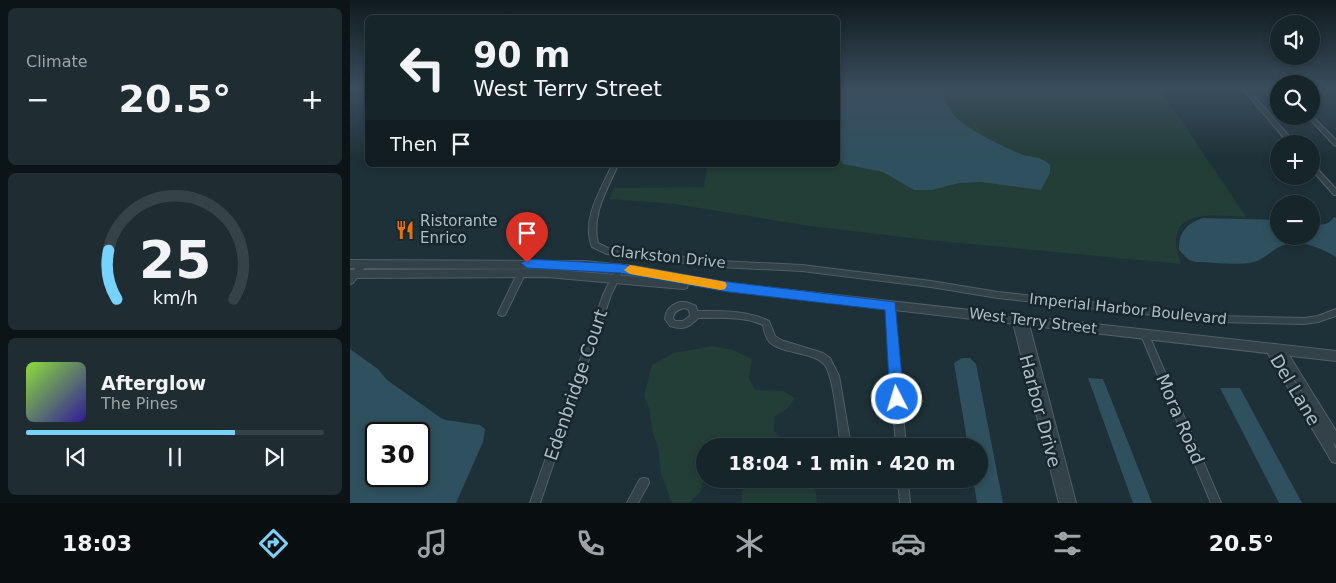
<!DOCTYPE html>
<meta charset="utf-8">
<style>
body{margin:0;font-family:"DejaVu Sans",sans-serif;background:#1f2d32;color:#f1f3f6;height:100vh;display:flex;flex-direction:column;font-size:19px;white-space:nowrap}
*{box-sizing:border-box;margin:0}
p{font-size:16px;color:#9ea5a8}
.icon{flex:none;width:28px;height:28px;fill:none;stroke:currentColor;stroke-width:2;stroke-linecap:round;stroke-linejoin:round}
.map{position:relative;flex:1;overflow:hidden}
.details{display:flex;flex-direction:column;gap:8px;padding:8px;background:#0c1417;width:350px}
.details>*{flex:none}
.hud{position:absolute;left:15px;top:15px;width:475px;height:152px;border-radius:8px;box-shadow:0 2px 8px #0003,0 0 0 1px #354247;background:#16252a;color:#f1f3f6;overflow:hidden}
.tools{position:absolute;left:920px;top:15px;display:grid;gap:10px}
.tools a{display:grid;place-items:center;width:50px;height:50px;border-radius:50%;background:#16252a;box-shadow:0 2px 8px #0003,0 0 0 1px #354247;font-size:25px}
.speed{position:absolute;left:15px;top:422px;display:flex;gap:10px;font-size:25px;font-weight:700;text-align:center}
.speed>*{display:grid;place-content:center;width:65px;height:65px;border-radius:50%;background:#16252a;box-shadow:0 2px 8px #0003,0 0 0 1px #354247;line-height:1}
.speed .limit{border:2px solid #111;border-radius:8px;background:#fff;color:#111}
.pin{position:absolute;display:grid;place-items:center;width:42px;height:42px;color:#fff;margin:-51px -21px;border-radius:50% 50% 50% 0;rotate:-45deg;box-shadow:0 0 5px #0007}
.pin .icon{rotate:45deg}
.me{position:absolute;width:55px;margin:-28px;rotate:355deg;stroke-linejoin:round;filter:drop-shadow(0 0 4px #0008)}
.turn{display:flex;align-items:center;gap:18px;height:105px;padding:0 25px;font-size:22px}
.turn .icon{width:65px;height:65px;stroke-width:2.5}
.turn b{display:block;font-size:35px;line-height:42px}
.then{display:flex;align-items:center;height:48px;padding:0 25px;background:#0003;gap:10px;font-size:19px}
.big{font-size:38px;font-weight:600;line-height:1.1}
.details .widget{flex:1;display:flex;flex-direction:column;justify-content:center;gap:8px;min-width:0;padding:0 18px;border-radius:8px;background:#1f2d32}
.details .dial{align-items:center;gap:0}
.dial svg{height:130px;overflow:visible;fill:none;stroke:#354247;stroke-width:7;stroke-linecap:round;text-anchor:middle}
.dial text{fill:#f1f3f6;stroke:none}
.song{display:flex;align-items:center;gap:15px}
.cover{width:60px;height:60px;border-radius:8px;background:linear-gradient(135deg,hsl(90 70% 55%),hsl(250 70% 35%))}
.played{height:5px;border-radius:2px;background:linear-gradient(90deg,#78d2fe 70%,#354247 70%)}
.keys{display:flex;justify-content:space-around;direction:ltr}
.heat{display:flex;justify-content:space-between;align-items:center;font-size:28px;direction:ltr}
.trip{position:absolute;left:346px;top:438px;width:292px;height:50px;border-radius:25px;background:#16252a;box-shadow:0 2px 8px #0003,0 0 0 1px #354247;font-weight:600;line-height:50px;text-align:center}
.menu{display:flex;height:80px;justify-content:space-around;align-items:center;background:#090f11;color:#9ea5a8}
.menu .icon{width:35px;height:35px}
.menu .active{color:#78d2fe}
.menu b{font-size:22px;color:#f1f3f6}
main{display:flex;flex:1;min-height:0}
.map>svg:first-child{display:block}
.green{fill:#233d37}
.water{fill:#2f505e;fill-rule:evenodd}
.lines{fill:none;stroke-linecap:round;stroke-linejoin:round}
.minor-casing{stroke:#505f66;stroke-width:2}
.tertiary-casing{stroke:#505f66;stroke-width:2}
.minor{fill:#324248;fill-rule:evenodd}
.tertiary{fill:#324248;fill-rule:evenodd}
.route{fill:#1a73e8;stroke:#114b97}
.slow{fill:#f59e0b}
.labels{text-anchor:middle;stroke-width:5;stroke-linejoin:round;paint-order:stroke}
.poi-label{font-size:15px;fill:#acbdc5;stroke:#18262d;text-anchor:start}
.street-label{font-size:15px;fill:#acbdc5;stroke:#18262d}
.near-street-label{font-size:18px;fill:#acbdc5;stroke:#18262d}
</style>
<main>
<section class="details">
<div class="widget"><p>Climate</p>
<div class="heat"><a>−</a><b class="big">20.5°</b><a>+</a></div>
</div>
<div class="widget dial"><svg viewBox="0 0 100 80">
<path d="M14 69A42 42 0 1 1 86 69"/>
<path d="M14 69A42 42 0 0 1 9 39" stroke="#78d2fe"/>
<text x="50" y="56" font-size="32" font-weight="700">25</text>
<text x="50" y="72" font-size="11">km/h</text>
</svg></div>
<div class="widget">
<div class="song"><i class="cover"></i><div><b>Afterglow</b><p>The Pines</p></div></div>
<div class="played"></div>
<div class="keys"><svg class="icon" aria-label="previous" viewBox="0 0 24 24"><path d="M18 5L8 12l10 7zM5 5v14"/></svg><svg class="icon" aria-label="pause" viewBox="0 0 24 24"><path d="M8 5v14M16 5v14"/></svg><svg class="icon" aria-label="next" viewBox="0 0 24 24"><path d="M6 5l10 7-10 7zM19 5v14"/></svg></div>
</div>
</section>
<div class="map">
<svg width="986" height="503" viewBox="0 0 986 503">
<rect width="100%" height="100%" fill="#1e3138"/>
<!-- green -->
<path class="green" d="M 488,89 L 810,89 L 896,217 C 858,215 811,208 831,264 L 578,240 L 459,226 L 325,204 L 259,199 L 264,188 L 354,187 L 357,165 L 488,165 Z
M 362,346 L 383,350 L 402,359 L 399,378 L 405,390 L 433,391 L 445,398 L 437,409 L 424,417 L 424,431 L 439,446 L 355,446 L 355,473 L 351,491 L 339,503 L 322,503 L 311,474 L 308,446 L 303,434 L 299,408 L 294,396 L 302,365 L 324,353 Z
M 387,479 L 459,479 L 466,491 L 467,503 L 392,503 L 392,487 Z"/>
<!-- water -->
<path class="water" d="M 488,89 L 592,89 C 595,96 597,104 601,111 C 610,127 654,147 671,154 C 682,158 690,155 700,165 L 700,173 L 691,190 L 631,182 L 609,183 L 582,190 L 564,190 L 533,172 L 493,164 L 488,156 Z
M 984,217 L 986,218 L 986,257 C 969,247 947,237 927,248 C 920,252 913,260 904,262 C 888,266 863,262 846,262 L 839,260 L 829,250 C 828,233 837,223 853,218 L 929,220 L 929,236 L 961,236 L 961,224 C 972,225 978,226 984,217 Z
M 0,349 L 28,369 L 37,380 L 91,418 L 96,420 L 130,425 L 135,429 L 133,442 L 106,503 L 0,503 ZM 26,434 L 69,434 L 69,476 L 26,476 Z
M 612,358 L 620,358 L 626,364 L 653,503 L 627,503 L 623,479 L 630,479 L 630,446 L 618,446 L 604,363 Z
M 738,378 L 753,379 L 802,503 L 783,503 Z
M 870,388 L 890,388 L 952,503 L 929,503 Z"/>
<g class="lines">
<!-- minor casing -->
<g class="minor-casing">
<path id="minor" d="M 893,89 L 898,89 L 946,144 L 939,144 Z
M 961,115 L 986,140 L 986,146 L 984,145 L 957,116 L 961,116 Z
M 961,163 L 963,164 L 986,189 L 986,195 L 984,195 L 961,169 Z
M 262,165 L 268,165 C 257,190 241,215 248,243 L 258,248 L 370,261 L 452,265 L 581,281 L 648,292 L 867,316 L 954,318 L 968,316 L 986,309 L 986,316 L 968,322 L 954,324 L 867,322 L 648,298 L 581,287 L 452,271 L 370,267 L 257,254 L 242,247 C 231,219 251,190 262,165 Z
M 13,261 L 16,262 L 17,264 L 16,266 L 3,283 L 0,284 L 0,275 L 10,262 Z
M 270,265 L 273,266 L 274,268 L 261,295 L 190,503 L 180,503 L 253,295 L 267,266 Z
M 172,269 L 175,270 L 176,272 L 156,313 L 155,315 L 152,316 L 149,315 L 148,313 L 169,270 Z
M 330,302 L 336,302 L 346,306 L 347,311 C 371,311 397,310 419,321 L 425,336 L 431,340 L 473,353 L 480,358 L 489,376 L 501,446 L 491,446 C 488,428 484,375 474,364 C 462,351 427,354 418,340 C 415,336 414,330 413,325 C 394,316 369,318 348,318 C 339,328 333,330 320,326 L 315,319 C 316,309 321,305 330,302 ZM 335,308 L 339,310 L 340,316 L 333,321 L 325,321 L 323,318 C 324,311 329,309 335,308 Z
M 541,303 L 544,304 L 545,306 L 546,343 L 556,446 L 546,446 L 538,343 L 537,306 L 538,304 Z
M 666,316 L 669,317 L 670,319 L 674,317 L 677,318 L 678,320 L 726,503 L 709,503 L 662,319 L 663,317 Z
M 795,331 L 798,332 L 799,335 L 871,503 L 861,503 L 791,335 L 792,332 Z
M 920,345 L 923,346 L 974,429 L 927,350 L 928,347 L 931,346 L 934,347 L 986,431 L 986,445 L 983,443 L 986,449 L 986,463 L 982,462 L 917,352 L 916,349 L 917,346 Z
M 294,478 L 298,479 L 299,483 L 288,503 L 277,503 L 290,479 Z
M 548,479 L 558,479 L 560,503 L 550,503 Z"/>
</g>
<!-- tertiary casing -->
<g class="tertiary-casing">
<path id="tertiary" d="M 0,260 L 235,261 L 284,266 L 379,283 L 986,351 L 986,361 L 379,291 L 338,284 L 337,288 L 333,289 L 197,277 L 0,278 L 0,270 L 197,269 L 311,279 L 284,274 L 235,269 L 0,268 Z"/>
</g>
<!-- minor -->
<use href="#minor" class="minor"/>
<!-- tertiary -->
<use href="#tertiary" class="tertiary"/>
</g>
<!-- sky -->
<linearGradient id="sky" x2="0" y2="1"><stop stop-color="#101b1f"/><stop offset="0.56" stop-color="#3b4e5e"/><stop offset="1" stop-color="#3b4e5e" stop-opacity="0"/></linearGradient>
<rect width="986" height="159" fill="url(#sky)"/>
<!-- route -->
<path class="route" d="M 177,259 L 270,264 L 379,282 L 545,302 L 554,399 L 552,404 L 547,406 L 542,404 L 540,399 L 535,310 L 379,292 L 270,273 L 177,268 L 171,263 Z"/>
<!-- slow -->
<path class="slow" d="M 280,265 L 371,281 L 375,282 L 377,285 L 375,289 L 371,290 L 280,274 L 274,270 Z"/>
<!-- icons -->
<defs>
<g id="restaurant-bare" transform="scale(1.5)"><path d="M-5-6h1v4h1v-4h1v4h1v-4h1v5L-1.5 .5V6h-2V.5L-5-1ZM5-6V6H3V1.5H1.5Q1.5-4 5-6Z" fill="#e8710a" stroke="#18262d" stroke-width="2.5" paint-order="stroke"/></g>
</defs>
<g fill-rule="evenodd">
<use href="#restaurant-bare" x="55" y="230"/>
</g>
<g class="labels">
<!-- poi labels -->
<g class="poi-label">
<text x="70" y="226">Ristorante<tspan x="70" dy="17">Enrico</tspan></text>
</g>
<!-- street labels -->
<g class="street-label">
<text transform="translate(318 257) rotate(6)" y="5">Clarkston Drive</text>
<text transform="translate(778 309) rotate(6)" y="5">Imperial Harbor Boulevard</text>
<text transform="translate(683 321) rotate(7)" y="5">West Terry Street</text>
</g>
<!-- near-street labels -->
<g class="near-street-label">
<text transform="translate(226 385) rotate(-71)" y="6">Edenbridge Court</text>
<text transform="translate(945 390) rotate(59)" y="6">Del Lane</text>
<text transform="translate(690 411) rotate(75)" y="6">Harbor Drive</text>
<text transform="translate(830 419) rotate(67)" y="6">Mora Road</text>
</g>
</g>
</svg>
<div class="tools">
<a><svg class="icon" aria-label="sound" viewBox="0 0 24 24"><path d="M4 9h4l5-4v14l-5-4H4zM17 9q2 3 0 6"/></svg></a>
<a><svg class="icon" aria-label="search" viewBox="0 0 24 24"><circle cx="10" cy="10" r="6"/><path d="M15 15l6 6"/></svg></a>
<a>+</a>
<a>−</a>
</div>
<div class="speed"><div class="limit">30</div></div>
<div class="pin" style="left:177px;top:263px;background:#d93025"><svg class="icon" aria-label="arrive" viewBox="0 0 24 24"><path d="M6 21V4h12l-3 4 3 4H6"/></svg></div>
<svg class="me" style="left:547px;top:399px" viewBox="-20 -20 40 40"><circle r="17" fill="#1a73e8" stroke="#fff" stroke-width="3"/><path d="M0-11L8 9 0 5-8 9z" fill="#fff"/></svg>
<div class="trip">18:04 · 1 min · 420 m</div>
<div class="hud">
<div class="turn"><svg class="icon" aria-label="left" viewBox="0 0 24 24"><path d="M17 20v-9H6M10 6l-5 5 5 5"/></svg><div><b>90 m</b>West Terry Street</div></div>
<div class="then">Then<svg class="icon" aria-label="arrive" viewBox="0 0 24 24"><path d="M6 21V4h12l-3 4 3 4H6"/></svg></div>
</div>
</div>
</main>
<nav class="menu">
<b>18:03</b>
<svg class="icon active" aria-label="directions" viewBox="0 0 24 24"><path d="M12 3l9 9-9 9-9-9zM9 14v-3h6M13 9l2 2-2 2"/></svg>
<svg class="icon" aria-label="music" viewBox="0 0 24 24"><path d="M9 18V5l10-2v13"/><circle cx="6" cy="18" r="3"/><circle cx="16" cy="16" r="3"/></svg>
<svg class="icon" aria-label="phone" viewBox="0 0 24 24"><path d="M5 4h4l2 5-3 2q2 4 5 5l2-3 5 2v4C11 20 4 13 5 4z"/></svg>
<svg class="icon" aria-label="climate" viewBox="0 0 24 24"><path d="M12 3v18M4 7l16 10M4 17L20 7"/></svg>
<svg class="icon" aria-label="car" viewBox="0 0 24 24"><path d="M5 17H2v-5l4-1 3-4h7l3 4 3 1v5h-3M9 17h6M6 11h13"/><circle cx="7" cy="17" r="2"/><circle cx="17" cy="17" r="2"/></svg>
<svg class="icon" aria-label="filters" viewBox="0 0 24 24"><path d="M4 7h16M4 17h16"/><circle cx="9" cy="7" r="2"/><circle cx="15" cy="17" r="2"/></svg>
<b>20.5°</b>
</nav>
